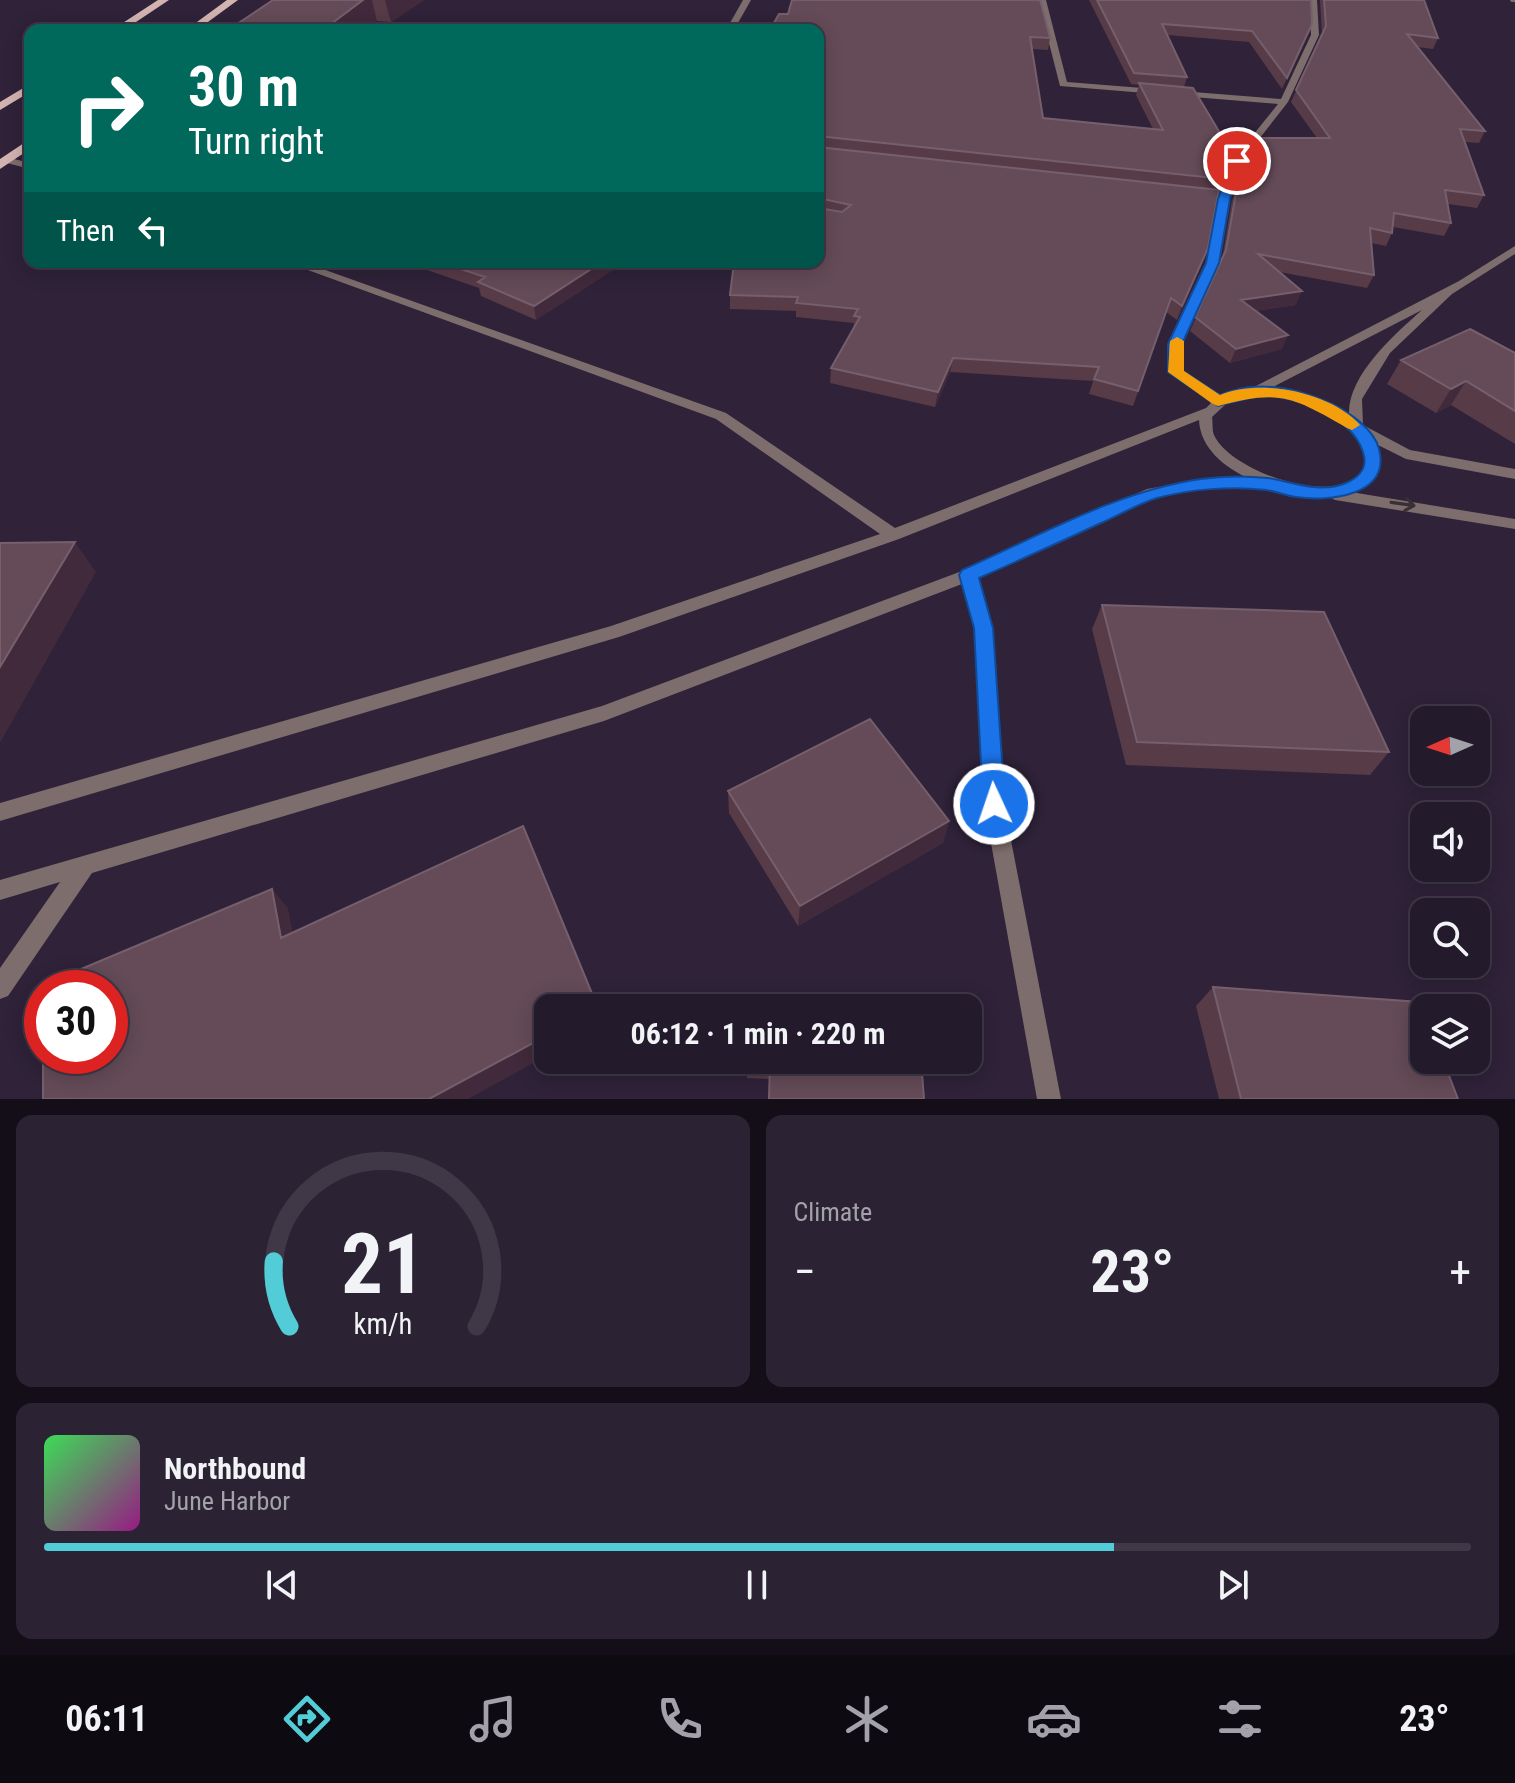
<!DOCTYPE html>
<meta charset="utf-8">
<style>
body{margin:0;font-family:"Roboto Condensed",sans-serif;background:#2b2333;color:#f1f3f6;height:100vh;display:flex;flex-direction:column;font-size:30px;white-space:nowrap}
*{box-sizing:border-box;margin:0}
p{font-size:26px;color:#a3a1a9}
.icon{flex:none;width:44px;height:44px;fill:none;stroke:currentColor;stroke-width:2;stroke-linecap:round;stroke-linejoin:round}
.map{position:relative;height:1099px;overflow:hidden}
.side{display:flex;flex-direction:column;gap:16px;padding:16px;background:#130e18;flex:1}
.side>*{flex:none}
.guide{position:absolute;left:24px;top:24px;width:800px;height:244px;border-radius:16px;box-shadow:0 4px 20px #0003,0 0 0 2px #403847;background:#00695c;color:#fff;overflow:hidden}
.needle{width:52px;rotate:267deg}
.buttons{position:absolute;left:1410px;top:706px;display:grid;gap:16px}
.buttons a{display:grid;place-items:center;width:80px;height:80px;border-radius:16px;background:#231a2b;box-shadow:0 4px 20px #0003,0 0 0 2px #403847;font-size:40px}
.speed{position:absolute;left:24px;top:970px;display:flex;gap:16px;font-size:40px;font-weight:700;text-align:center}
.speed>*{display:grid;place-content:center;width:104px;height:104px;border-radius:50%;background:#231a2b;box-shadow:0 4px 20px #0003,0 0 0 2px #403847;line-height:1}
.speed .limit{border:12px solid #d22;background:#fff;color:#111}
.pin{position:absolute;display:grid;place-items:center;width:68px;height:68px;color:#fff;margin:-34px;border:4px solid #fff;border-radius:50%;box-shadow:0 2px 8px #0007}
.me{position:absolute;width:88px;margin:-44px;rotate:357deg;stroke-linejoin:round;filter:drop-shadow(0 0 6px #0008)}
.turn{display:flex;align-items:center;gap:28px;height:168px;padding:0 32px;font-size:36px}
.turn .icon{width:104px;height:104px;stroke-width:2.5}
.turn b{display:block;font-size:56px;line-height:68px}
.then{display:flex;align-items:center;height:76px;padding:0 32px;background:#0003;gap:16px;font-size:30px}
.big{font-size:60px;font-weight:700;line-height:1.1}
.side .widget{flex:1;display:flex;flex-direction:column;justify-content:center;gap:12px;min-width:0;padding:0 28px;border-radius:16px;background:#2b2333}
.side .dial{align-items:center;gap:0}
.dial svg{height:208px;overflow:visible;fill:none;stroke:#403847;stroke-width:7;stroke-linecap:round;text-anchor:middle}
.dial text{fill:#f1f3f6;stroke:none}
.song{display:flex;align-items:center;gap:24px}
.cover{width:96px;height:96px;border-radius:12px;background:linear-gradient(135deg,hsl(130 70% 55%),hsl(310 70% 35%))}
.played{height:8px;border-radius:4px;background:linear-gradient(90deg,#52ccd6 75%,#403847 75%)}
.keys{display:flex;justify-content:space-around;direction:ltr}
.heat{display:flex;justify-content:space-between;align-items:center;font-size:44px;direction:ltr}
.side .tiles{flex:1;display:grid;gap:16px;grid-template-columns:1fr 1fr}
.widget:last-child{grid-column:span 2}
.trip{position:absolute;left:534px;top:994px;width:448px;height:80px;border-radius:16px;background:#231a2b;box-shadow:0 4px 20px #0003,0 0 0 2px #403847;font-weight:700;line-height:80px;text-align:center}
.menu{display:flex;height:128px;justify-content:space-around;align-items:center;background:#0e0a11;color:#a3a1a9}
.menu .icon{width:56px;height:56px}
.menu .selected{color:#52ccd6}
.menu b{font-size:36px;color:#f1f3f6}
.map>svg:first-child{display:block}
.lines{fill:none;stroke-linecap:round;stroke-linejoin:round}
.street{fill:#7d6d6c;fill-rule:evenodd}
.primary{fill:#d3b3b0;fill-rule:evenodd}
.wall{fill:#573b47}
.shaded-wall{fill:#412a3b}
.building{fill:#644b57;stroke:#765f6c;stroke-width:2}
.oneway{stroke:#392f35}
.route{fill:#1a73e8;stroke:#114b97;stroke-width:2}
.slow{fill:#f59e0b}
</style>
<div class="map">
<svg width="1515" height="1099" viewBox="0 0 1515 1099">
<rect width="100%" height="100%" fill="#2f2239"/>
<g class="lines">
<!-- street -->
<path class="street" d="M 743,0 L 751,0 L 734,30 L 726,30 Z
M 1038,0 L 1046,0 L 1067,82 L 1281,99 L 1311,35 L 1309,0 L 1317,0 L 1319,35 L 1288,102 L 1242,161 L 1229,199 L 1218,263 L 1181,344 L 1183,370 L 1221,397 L 1252,388 L 1459,281 L 1515,246 L 1515,254 L 1452,294 L 1390,353 L 1362,399 L 1363,425 L 1410,450 L 1515,469 L 1515,479 L 1406,459 L 1376,444 C 1386,466 1373,485 1351,492 L 1515,519 L 1515,529 L 1335,500 L 1328,496 L 1307,496 L 1270,488 L 1204,489 L 1155,498 L 977,578 L 993,628 L 1004,804 L 1061,1099 L 1037,1099 L 984,804 L 975,628 L 962,584 L 604,721 L 92,873 L 8,996 L 0,999 L 0,968 L 60,882 L 0,900 L 0,880 L 602,706 L 962,571 L 1147,489 L 1204,479 L 1250,479 C 1225,468 1200,448 1199,420 L 899,539 L 619,637 L 0,821 L 0,803 L 611,626 L 880,534 L 716,419 L 286,262 L 303,262 L 726,413 L 895,528 L 1206,408 L 1211,403 L 1169,372 L 1169,344 L 1206,263 L 1219,199 L 1232,161 L 1278,104 L 1060,86 ZM 1422,310 C 1394,335 1348,375 1349,414 L 1317,398 L 1271,388 ZM 1256,395 C 1273,396 1289,398 1305,403 C 1328,411 1393,450 1356,478 C 1324,503 1230,470 1214,435 C 1212,430 1213,423 1212,417 L 1226,404 Z
M 1510,0 L 1515,0 L 1515,2 L 1511,2 Z
M 6,157 L 30,163 L 30,169 L 3,162 L 1,160 Z"/>
<!-- primary -->
<path class="primary" d="M 158,0 L 169,0 L 124,30 L 112,30 Z
M 227,0 L 238,0 L 197,30 L 186,30 Z
M 30,84 L 30,92 L 0,110 L 0,102 Z
M 30,139 L 30,149 L 0,169 L 0,159 Z"/>
</g>
<!-- wall -->
<path class="wall" d="M 273,0 L 424,0 L 391,22 L 377,21 Z
M 1089,0 L 1311,0 L 1312,24 L 1282,89 L 1249,42 L 1167,35 L 1187,77 L 1184,87 L 1223,138 L 1237,151 L 1229,160 L 1218,190 L 1208,248 L 1203,262 L 1177,320 L 1166,312 L 1133,406 L 1089,394 L 1093,381 L 950,372 L 935,407 L 830,383 L 831,368 L 853,330 L 854,323 L 796,317 L 796,311 L 730,309 L 730,295 L 733,270 L 688,262 L 818,262 L 818,30 L 779,14 L 1050,38 L 1048,50 L 1032,49 L 1043,118 L 1153,129 L 1136,95 L 1139,85 L 1131,84 Z
M 1320,0 L 1424,0 L 1438,38 L 1433,49 L 1417,47 L 1485,131 L 1479,143 L 1465,142 L 1484,195 L 1477,208 L 1448,204 L 1451,223 L 1444,236 L 1393,227 L 1392,233 L 1386,246 L 1371,243 L 1374,275 L 1367,288 L 1279,272 L 1296,305 L 1255,311 L 1282,349 L 1230,363 L 1190,331 L 1222,260 L 1232,200 L 1249,150 L 1317,138 L 1291,102 L 1322,35 Z
M 404,262 L 625,262 L 536,320 L 481,296 L 479,288 Z
M 1515,353 L 1515,444 L 1451,405 L 1436,413 L 1387,384 L 1401,360 Z
M 1102,605 L 1389,752 L 1370,775 L 1126,765 L 1092,629 Z
M 728,791 L 949,821 L 943,843 L 798,926 L 729,813 Z
M 1213,987 L 1458,1099 L 1219,1099 L 1196,1006 Z
M 747,1060 L 921,1060 L 769,1079 L 747,1078 Z"/>
<!-- shaded-wall -->
<path class="shaded-wall" d="M 363,0 L 372,0 L 377,21 L 366,30 L 323,30 Z
M 385,0 L 424,0 L 391,22 Z
M 1241,138 L 1237,151 L 1229,160 L 1234,147 Z
M 1208,248 L 1203,262 L 1177,320 L 1182,306 Z
M 602,262 L 625,262 L 536,320 L 534,306 Z
M 1302,291 L 1296,305 L 1235,314 L 1241,300 Z
M 1288,335 L 1282,349 L 1230,363 L 1236,349 Z
M 953,358 L 950,372 L 935,407 L 938,392 Z
M 1466,381 L 1451,405 L 1436,413 L 1451,389 Z
M 75,542 L 96,572 L 0,743 L 0,667 Z
M 949,821 L 943,843 L 798,926 L 800,906 Z
M 272,889 L 288,908 L 297,956 L 281,938 Z
M 548,1035 L 548,1055 L 468,1099 L 429,1099 Z"/>
<!-- building -->
<path class="building" d="M 273,0 L 363,0 L 323,30 L 228,30 Z
M 792,0 L 1040,0 L 1050,38 L 1030,37 L 1043,118 L 1163,130 L 1139,83 L 1193,88 L 1223,138 L 1241,138 L 1234,147 L 1223,179 L 818,136 L 818,30 L 770,30 L 779,14 L 788,14 Z
M 1097,0 L 1311,0 L 1312,24 L 1287,78 L 1252,31 L 1162,24 L 1187,77 L 1134,73 Z
M 1324,0 L 1424,0 L 1438,38 L 1407,34 L 1485,131 L 1460,129 L 1484,195 L 1445,190 L 1451,223 L 1394,213 L 1392,233 L 1370,228 L 1374,275 L 1258,254 L 1302,291 L 1241,300 L 1288,335 L 1236,349 L 1195,317 L 1226,250 L 1237,187 L 1249,150 L 1259,138 L 1330,138 L 1296,90 L 1326,26 Z
M 818,146 L 818,147 L 1219,190 L 1208,248 L 1182,306 L 1171,298 L 1138,391 L 1094,379 L 1099,367 L 953,358 L 938,392 L 831,368 L 860,317 L 854,316 L 858,309 L 796,303 L 798,297 L 730,295 L 734,262 L 818,262 L 818,208 L 842,212 L 851,205 L 818,198 Z
M 440,262 L 602,262 L 534,306 L 478,282 L 485,277 Z
M 1470,329 L 1515,353 L 1515,411 L 1466,381 L 1451,389 L 1401,360 Z
M 75,542 L 0,667 L 0,543 Z
M 1102,605 L 1324,612 L 1389,752 L 1137,742 Z
M 870,719 L 949,821 L 800,906 L 728,791 Z
M 523,826 L 598,1008 L 548,1008 L 548,1035 L 429,1099 L 43,1099 L 43,1056 L 110,1056 L 110,988 L 43,988 L 43,985 L 272,889 L 281,938 Z
M 1213,987 L 1420,1002 L 1424,1011 L 1424,1060 L 1443,1060 L 1458,1099 L 1241,1099 Z
M 748,1003 L 866,1008 L 748,1008 Z
M 747,1060 L 921,1060 L 924,1099 L 769,1099 L 770,1062 L 747,1061 Z"/>
<!-- one-way arrows -->
<defs><path id="oneway-shaft" d="M-6 0H5M1.5-3L5.5 0L1.5 3" fill="none" stroke-width="1.6" stroke-linecap="round" stroke-linejoin="round" transform="scale(2)"/></defs>
<use class="oneway" href="#oneway-shaft" transform="translate(1403 504) rotate(8)"/>
<!-- route -->
<path class="route" d="M 1237,157 L 1243,161 L 1230,199 L 1219,263 L 1182,344 L 1183,371 L 1220,395 C 1256,379 1297,388 1332,404 C 1350,413 1374,429 1379,449 C 1391,496 1328,502 1296,497 C 1286,496 1276,491 1266,490 C 1231,486 1191,489 1157,498 C 1138,504 1119,515 1101,523 C 1060,542 1020,560 979,578 L 993,628 L 1005,804 L 1002,812 L 994,815 L 986,812 L 983,804 L 974,628 L 959,575 L 962,570 C 1039,536 1117,491 1201,479 C 1221,476 1248,476 1268,478 C 1293,482 1320,494 1346,483 C 1358,478 1367,469 1364,456 C 1357,423 1314,404 1284,398 C 1259,393 1241,400 1218,406 L 1168,372 L 1168,344 L 1206,263 L 1218,199 L 1232,161 Z"/>
<!-- slow -->
<path class="slow" d="M 1177,337 L 1184,341 L 1184,371 L 1220,395 C 1260,378 1331,392 1360,425 L 1352,430 L 1347,428 C 1293,397 1280,389 1218,406 L 1213,404 L 1168,372 L 1170,341 Z"/>
</svg>
<div class="buttons">
<a><svg class="needle" viewBox="-14 -14 28 28"><path d="M0-13l5 13h-10z" fill="#e53935"/><path d="M0 13l5-13h-10z" fill="#a3a1a9"/></svg></a>
<a><svg class="icon" aria-label="sound" viewBox="0 0 24 24"><path d="M4 9h4l5-4v14l-5-4H4zM17 9q2 3 0 6"/></svg></a>
<a><svg class="icon" aria-label="search" viewBox="0 0 24 24"><circle cx="10" cy="10" r="6"/><path d="M15 15l6 6"/></svg></a>
<a><svg class="icon" aria-label="layers" viewBox="0 0 24 24"><path d="M12 4l9 5-9 5-9-5zM3 14l9 5 9-5"/></svg></a>
</div>
<div class="speed"><div class="limit">30</div></div>
<div class="pin" style="left:1237px;top:161px;background:#d93025"><svg class="icon" aria-label="arrive" viewBox="0 0 24 24"><path d="M6 21V4h12l-3 4 3 4H6"/></svg></div>
<svg class="me" style="left:994px;top:804px" viewBox="-20 -20 40 40"><circle r="17" fill="#1a73e8" stroke="#fff" stroke-width="3"/><path d="M0-11L8 9 0 5-8 9z" fill="#fff"/></svg>
<div class="trip">06:12 · 1 min · 220 m</div>
<div class="guide">
<div class="turn"><svg class="icon" aria-label="right" viewBox="0 0 24 24"><path d="M7 20v-9h11M14 6l5 5-5 5"/></svg><div><b>30 m</b>Turn right</div></div>
<div class="then">Then<svg class="icon" aria-label="left" viewBox="0 0 24 24"><path d="M17 20v-9H6M10 6l-5 5 5 5"/></svg></div>
</div>
</div>
<section class="side">
<div class="tiles">
<div class="widget dial"><svg viewBox="0 0 100 80">
<path d="M14 69A42 42 0 1 1 86 69"/>
<path d="M14 69A42 42 0 0 1 8 44" stroke="#52ccd6"/>
<text x="50" y="56" font-size="32" font-weight="700">21</text>
<text x="50" y="72" font-size="11">km/h</text>
</svg></div>
<div class="widget"><p>Climate</p>
<div class="heat"><a>−</a><b class="big">23°</b><a>+</a></div>
</div>
<div class="widget">
<div class="song"><i class="cover"></i><div><b>Northbound</b><p>June Harbor</p></div></div>
<div class="played"></div>
<div class="keys"><svg class="icon" aria-label="previous" viewBox="0 0 24 24"><path d="M18 5L8 12l10 7zM5 5v14"/></svg><svg class="icon" aria-label="pause" viewBox="0 0 24 24"><path d="M8 5v14M16 5v14"/></svg><svg class="icon" aria-label="next" viewBox="0 0 24 24"><path d="M6 5l10 7-10 7zM19 5v14"/></svg></div>
</div>
</div>
</section>
<nav class="menu">
<b>06:11</b>
<svg class="icon selected" aria-label="directions" viewBox="0 0 24 24"><path d="M12 3l9 9-9 9-9-9zM9 14v-3h6M13 9l2 2-2 2"/></svg>
<svg class="icon" aria-label="music" viewBox="0 0 24 24"><path d="M9 18V5l10-2v13"/><circle cx="6" cy="18" r="3"/><circle cx="16" cy="16" r="3"/></svg>
<svg class="icon" aria-label="phone" viewBox="0 0 24 24"><path d="M5 4h4l2 5-3 2q2 4 5 5l2-3 5 2v4C11 20 4 13 5 4z"/></svg>
<svg class="icon" aria-label="climate" viewBox="0 0 24 24"><path d="M12 3v18M4 7l16 10M4 17L20 7"/></svg>
<svg class="icon" aria-label="car" viewBox="0 0 24 24"><path d="M5 17H2v-5l4-1 3-4h7l3 4 3 1v5h-3M9 17h6M6 11h13"/><circle cx="7" cy="17" r="2"/><circle cx="17" cy="17" r="2"/></svg>
<svg class="icon" aria-label="filters" viewBox="0 0 24 24"><path d="M4 7h16M4 17h16"/><circle cx="9" cy="7" r="2"/><circle cx="15" cy="17" r="2"/></svg>
<b>23°</b>
</nav>
